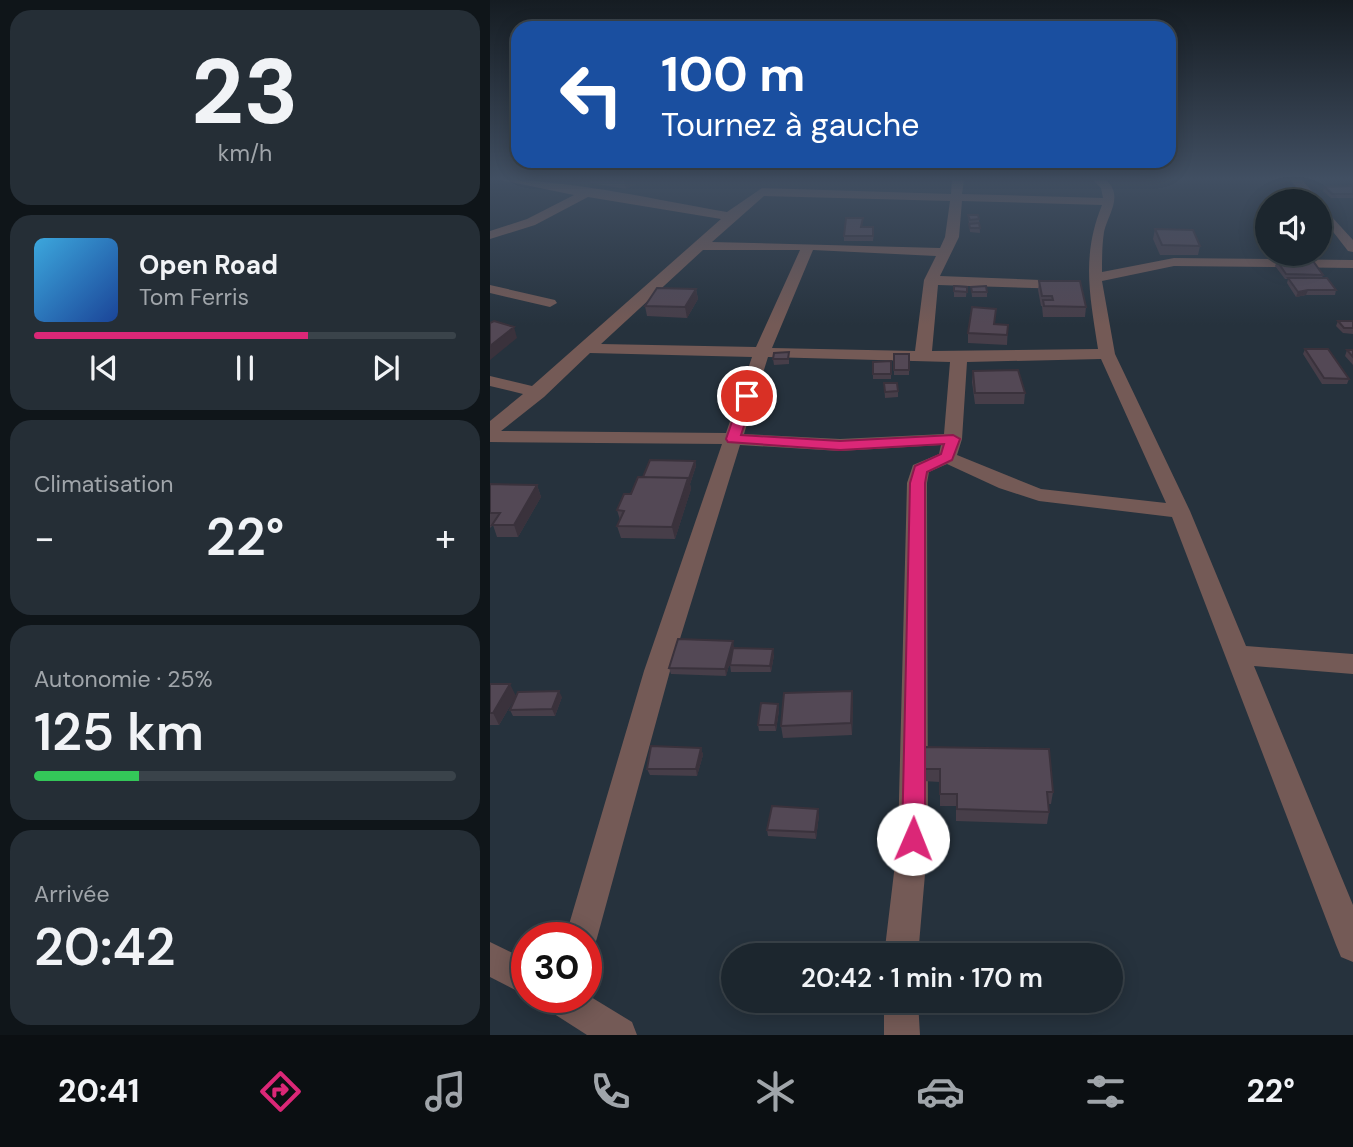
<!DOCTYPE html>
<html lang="fr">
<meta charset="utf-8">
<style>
body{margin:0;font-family:"DM Sans",sans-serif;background:#252e36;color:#f1f3f6;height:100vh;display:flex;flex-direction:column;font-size:26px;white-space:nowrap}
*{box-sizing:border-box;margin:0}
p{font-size:23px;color:#a0a5aa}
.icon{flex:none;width:38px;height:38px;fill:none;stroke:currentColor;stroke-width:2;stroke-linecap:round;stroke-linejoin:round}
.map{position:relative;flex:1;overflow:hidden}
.panel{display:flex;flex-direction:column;gap:10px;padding:10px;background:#0f1519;width:490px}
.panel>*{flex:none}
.banner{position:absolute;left:21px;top:21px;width:665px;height:147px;border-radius:21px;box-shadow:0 4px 18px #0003,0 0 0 2px #3a434a;background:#1a4fa0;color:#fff;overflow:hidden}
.buttons{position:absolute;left:765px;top:189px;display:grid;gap:14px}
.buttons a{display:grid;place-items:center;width:77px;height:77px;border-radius:50%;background:#1c262e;box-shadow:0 4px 18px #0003,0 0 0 2px #3a434a;font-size:35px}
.speed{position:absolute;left:21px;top:922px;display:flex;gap:14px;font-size:35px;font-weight:700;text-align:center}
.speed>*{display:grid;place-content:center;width:91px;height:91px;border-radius:50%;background:#1c262e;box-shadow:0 4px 18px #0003,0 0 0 2px #3a434a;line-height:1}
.speed .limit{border:10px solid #d22;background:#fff;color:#111}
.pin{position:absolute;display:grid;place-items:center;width:60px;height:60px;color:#fff;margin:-30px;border:4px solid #fff;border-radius:50%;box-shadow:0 2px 7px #0007}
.me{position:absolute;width:77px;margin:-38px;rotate:1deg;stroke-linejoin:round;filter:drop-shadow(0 0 5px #0008)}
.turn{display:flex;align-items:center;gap:24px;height:147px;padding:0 35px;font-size:32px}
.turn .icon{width:91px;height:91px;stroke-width:2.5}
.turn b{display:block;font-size:49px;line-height:60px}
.big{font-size:52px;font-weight:600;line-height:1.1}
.panel .widget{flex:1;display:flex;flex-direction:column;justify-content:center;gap:10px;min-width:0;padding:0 24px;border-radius:21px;background:#252e36}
.panel .dial{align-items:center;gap:0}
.dial b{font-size:91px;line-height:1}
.song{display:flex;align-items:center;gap:21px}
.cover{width:84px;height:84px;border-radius:10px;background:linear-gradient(135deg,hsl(200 70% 55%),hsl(220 70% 35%))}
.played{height:7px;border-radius:4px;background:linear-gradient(90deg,#db2777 65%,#3a434a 65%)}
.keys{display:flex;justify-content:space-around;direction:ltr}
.heat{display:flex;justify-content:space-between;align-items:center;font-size:38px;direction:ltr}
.charge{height:10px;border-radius:5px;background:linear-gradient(90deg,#34c759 25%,#3a434a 0)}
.trip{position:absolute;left:231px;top:943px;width:402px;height:70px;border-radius:35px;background:#1c262e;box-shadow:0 4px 18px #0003,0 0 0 2px #3a434a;font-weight:600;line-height:70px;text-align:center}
.dock{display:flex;height:112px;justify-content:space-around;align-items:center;background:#0b0f12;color:#a0a5aa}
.dock .icon{width:49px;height:49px}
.dock .current{color:#db2777}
.dock b{font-size:32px;color:#f1f3f6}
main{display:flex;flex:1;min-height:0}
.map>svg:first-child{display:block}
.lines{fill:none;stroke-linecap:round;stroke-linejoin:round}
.minor{fill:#745a56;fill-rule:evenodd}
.wall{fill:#473e49}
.shaded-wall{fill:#3a323c}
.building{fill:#534855;stroke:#3a323c;stroke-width:2}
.route{fill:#db2777;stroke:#8e194d;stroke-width:2}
</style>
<main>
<section class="panel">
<div class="widget dial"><b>23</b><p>km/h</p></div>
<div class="widget">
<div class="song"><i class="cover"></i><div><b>Open Road</b><p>Tom Ferris</p></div></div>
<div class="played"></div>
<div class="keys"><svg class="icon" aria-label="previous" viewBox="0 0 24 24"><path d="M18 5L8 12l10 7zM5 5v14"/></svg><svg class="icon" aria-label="pause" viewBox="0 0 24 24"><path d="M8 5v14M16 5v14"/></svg><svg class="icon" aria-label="next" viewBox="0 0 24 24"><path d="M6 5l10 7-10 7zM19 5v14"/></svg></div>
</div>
<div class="widget"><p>Climatisation</p>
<div class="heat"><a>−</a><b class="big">22°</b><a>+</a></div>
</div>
<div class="widget"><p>Autonomie · 25%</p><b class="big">125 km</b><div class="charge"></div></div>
<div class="widget"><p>Arrivée</p><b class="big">20:42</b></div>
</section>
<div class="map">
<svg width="863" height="1035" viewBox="0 0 863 1035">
<rect width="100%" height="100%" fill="#26323d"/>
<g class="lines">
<!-- minor -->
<path class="minor" d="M 10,180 C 83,180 165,200 237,212 L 272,188 L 461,194 L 462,180 L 474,180 L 472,194 L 613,198 L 611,188 L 603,180 L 616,180 C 634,196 618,214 614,232 C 612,245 612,259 612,272 L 684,258 L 863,260 L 863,268 L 684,266 L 612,281 L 625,354 L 700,511 L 756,646 L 863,654 L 863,674 L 764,666 L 863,905 L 863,962 L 851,957 L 846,945 L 682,517 L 549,501 L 509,488 L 457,464 L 439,472 L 437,483 L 438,839 L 428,956 L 394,956 L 408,839 L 417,483 L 423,465 L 449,454 L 451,445 L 350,451 L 250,445 L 180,671 L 107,938 L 103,950 L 96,952 L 96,938 L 75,938 L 154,671 L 232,444 L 0,442 L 0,421 L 33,394 L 0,386 L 0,376 L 42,386 L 231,219 L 98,197 L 45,225 L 0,239 L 0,231 L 37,219 L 84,195 ZM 274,196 L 460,201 L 455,237 L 450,248 L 222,242 ZM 472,201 L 612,205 C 591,257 600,296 608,349 L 442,351 L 448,285 L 576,289 L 583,285 L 576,281 L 450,276 L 469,237 ZM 213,250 L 310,250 L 266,347 L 111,344 ZM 323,250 L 446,256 L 434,280 L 425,351 L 282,348 ZM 100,353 L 262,357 L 236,433 L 11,431 L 54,397 ZM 278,357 L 460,362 L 454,434 L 350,439 L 254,434 ZM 611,359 L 676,503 L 551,489 L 467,455 L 472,439 L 477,362 Z
M 800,180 L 812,180 L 828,198 L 830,201 L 830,202 L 818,201 Z
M 830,204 L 863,240 L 863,252 L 858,251 L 830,215 Z
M 0,285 L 65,300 L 67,303 L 60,307 L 0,293 Z
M 0,942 L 37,960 L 37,996 L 0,977 Z
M 96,994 L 142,1022 L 147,1035 L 97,1035 L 58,1010 L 53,998 L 96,998 Z
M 394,1001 L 428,1001 L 430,1035 L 394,1035 Z"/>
</g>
<!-- wall -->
<path class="wall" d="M 99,180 L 154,180 L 136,189 L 100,183 Z
M 863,186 L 863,198 L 841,198 L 833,191 L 834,187 Z
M 478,215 L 489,219 L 490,233 L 480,232 Z
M 373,218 L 372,227 L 384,232 L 383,241 L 354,241 L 354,236 Z
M 665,229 L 710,246 L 708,255 L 670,255 L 663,239 Z
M 787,261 L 833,275 L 832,278 L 846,290 L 845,295 L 816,295 L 806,297 L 797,283 L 798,279 L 795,279 L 785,266 Z
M 549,281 L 596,307 L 595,317 L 553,317 L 552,306 L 551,306 L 548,290 Z
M 464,286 L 477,287 L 476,297 L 464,297 Z
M 481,287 L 497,292 L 497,297 L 482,297 Z
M 206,289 L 208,299 L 197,318 L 157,316 L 155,306 Z
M 848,321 L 863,321 L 863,334 L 853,333 L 846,326 Z
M 505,324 L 518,325 L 517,345 L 478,343 L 478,333 Z
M 815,349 L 859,379 L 857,384 L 832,384 L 813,354 Z
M 857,350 L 863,350 L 863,365 L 855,356 Z
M 299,352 L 299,364 L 284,365 L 283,359 Z
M 404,354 L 419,354 L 419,375 L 404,375 Z
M 401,361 L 401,379 L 383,379 L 383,362 Z
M 483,371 L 535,393 L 534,404 L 485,404 L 482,382 Z
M 394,383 L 408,391 L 408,397 L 395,398 Z
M 205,461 L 206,466 L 200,484 L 201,489 L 185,539 L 131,538 L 127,526 L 130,520 L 127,510 L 153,477 Z
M 0,484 L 47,485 L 51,497 L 28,537 L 7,537 L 3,525 L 0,528 Z
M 244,647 L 244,648 L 284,655 L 281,672 L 241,672 L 240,665 L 243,651 L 236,676 L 181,674 L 179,668 Z
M 0,684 L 26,696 L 9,725 L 0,725 Z
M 362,691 L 363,703 L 362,735 L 293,738 L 291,726 Z
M 72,697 L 65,716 L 23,716 L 20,710 Z
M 288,704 L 289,710 L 286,731 L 269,731 L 268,725 Z
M 433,747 L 563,792 L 561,804 L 558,804 L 559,812 L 557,824 L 466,821 L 466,806 L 450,806 L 450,782 L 433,781 Z
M 211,748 L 213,755 L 207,776 L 160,775 L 157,769 Z
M 329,815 L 326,839 L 278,836 L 277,830 Z"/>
<!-- shaded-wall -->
<path class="shaded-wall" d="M 135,180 L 154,180 L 136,189 L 134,181 Z
M 206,289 L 208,299 L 197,318 L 195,307 Z
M 818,290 L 816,295 L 806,297 L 808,292 Z
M 24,327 L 27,338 L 0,360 L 0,346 Z
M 205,461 L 206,466 L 200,484 L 201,489 L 185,539 L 182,527 Z
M 47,485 L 51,497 L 28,537 L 24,525 Z
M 243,641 L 244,647 L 236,676 L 235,669 Z
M 283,649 L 284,655 L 281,672 L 280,666 Z
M 20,684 L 26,696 L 9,725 L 3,713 Z
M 69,691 L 72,697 L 65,716 L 62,709 Z
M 362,691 L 363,703 L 362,735 L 361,723 Z
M 288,704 L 289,710 L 286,731 L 285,725 Z
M 211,748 L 213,755 L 207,776 L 206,769 Z
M 328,809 L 329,815 L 326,839 L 325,832 Z"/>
<!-- building -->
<path class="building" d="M 863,186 L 863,194 L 842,194 L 834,187 Z
M 478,215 L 488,215 L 489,219 L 480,220 Z
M 356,218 L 373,218 L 371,227 L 383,227 L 383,236 L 354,236 Z
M 489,223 L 490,228 L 480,228 L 479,224 Z
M 665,229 L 703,230 L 710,246 L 672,245 Z
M 787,261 L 823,261 L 833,275 L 796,274 Z
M 798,278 L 837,278 L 846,290 L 818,290 L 808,292 Z
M 549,281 L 590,281 L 596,307 L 554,306 L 553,300 L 563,300 L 562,296 L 552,296 Z
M 464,286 L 477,287 L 477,292 L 464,291 Z
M 496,286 L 497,292 L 482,292 L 481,287 Z
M 167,288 L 206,289 L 195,307 L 155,306 Z
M 482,307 L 506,309 L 504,324 L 518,325 L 517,335 L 478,333 Z
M 4,321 L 24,327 L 0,346 L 0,323 Z
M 848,321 L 863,321 L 863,328 L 854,328 Z
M 815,349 L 838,349 L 859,379 L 834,378 Z
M 857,350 L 863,350 L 863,357 Z
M 299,352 L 298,359 L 283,359 L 284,353 Z
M 404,354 L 419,354 L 419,370 L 404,370 Z
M 401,361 L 401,374 L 383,374 L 383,362 Z
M 528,370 L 535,393 L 485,393 L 483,371 Z
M 394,383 L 407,383 L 408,391 L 395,392 Z
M 160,460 L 205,461 L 199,478 L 153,477 Z
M 148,477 L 198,478 L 182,527 L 127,526 L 134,511 L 127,510 L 134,494 L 141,494 Z
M 0,484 L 47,485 L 24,525 L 2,525 L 10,513 L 0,513 Z
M 188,639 L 243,641 L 235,669 L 179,668 Z
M 243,648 L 283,649 L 280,666 L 240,665 Z
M 0,684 L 20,684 L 3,713 L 0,713 Z
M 69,691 L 62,709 L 20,710 L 28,692 Z
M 362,691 L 361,723 L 291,726 L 294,693 Z
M 271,703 L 288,704 L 285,725 L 268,725 Z
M 161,746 L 211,748 L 206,769 L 157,769 Z
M 433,747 L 559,749 L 563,792 L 557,792 L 559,812 L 467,809 L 467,794 L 450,794 L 450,769 L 433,769 Z
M 282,806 L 328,809 L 325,832 L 277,830 Z"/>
<!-- sky -->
<linearGradient id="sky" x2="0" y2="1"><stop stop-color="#151c22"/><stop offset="0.55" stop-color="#414f62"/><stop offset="1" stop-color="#414f62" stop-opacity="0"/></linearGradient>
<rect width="863" height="325" fill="url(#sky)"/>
<!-- route -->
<path class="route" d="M 257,392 L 264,396 L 251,435 L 350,441 L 463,435 L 470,439 L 462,460 L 437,472 L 435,483 L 435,839 L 431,846 L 423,849 L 415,846 L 412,839 L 420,483 L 425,466 L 451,454 L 454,444 L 350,450 L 238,442 L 236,439 L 251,396 Z"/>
</svg>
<div class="buttons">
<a><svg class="icon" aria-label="sound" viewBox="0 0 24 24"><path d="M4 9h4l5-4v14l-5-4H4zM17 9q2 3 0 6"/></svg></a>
</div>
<div class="speed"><div class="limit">30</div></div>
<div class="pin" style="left:257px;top:396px;background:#d93025"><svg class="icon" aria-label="arrive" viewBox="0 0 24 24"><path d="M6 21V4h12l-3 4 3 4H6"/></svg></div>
<svg class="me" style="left:423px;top:839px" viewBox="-20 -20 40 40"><circle r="19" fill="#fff"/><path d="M0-13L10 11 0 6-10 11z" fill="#db2777"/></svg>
<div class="trip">20:42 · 1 min · 170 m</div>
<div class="banner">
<div class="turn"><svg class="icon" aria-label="left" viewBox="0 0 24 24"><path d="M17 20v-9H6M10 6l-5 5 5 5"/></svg><div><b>100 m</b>Tournez à gauche</div></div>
</div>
</div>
</main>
<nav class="dock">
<b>20:41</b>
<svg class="icon current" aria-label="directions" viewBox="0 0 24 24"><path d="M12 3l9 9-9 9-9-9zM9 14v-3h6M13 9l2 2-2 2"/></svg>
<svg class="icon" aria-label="music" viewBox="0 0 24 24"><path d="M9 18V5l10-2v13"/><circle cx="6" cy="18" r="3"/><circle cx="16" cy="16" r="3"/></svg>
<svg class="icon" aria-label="phone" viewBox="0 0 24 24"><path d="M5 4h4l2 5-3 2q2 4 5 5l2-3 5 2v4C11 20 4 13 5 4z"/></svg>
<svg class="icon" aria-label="climate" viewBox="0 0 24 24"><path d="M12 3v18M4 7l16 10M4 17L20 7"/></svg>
<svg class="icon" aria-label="car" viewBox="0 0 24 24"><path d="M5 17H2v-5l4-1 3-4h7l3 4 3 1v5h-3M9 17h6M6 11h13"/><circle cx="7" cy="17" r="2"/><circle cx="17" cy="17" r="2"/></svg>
<svg class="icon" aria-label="filters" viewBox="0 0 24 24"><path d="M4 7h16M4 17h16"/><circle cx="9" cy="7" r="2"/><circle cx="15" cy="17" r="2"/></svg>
<b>22°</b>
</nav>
